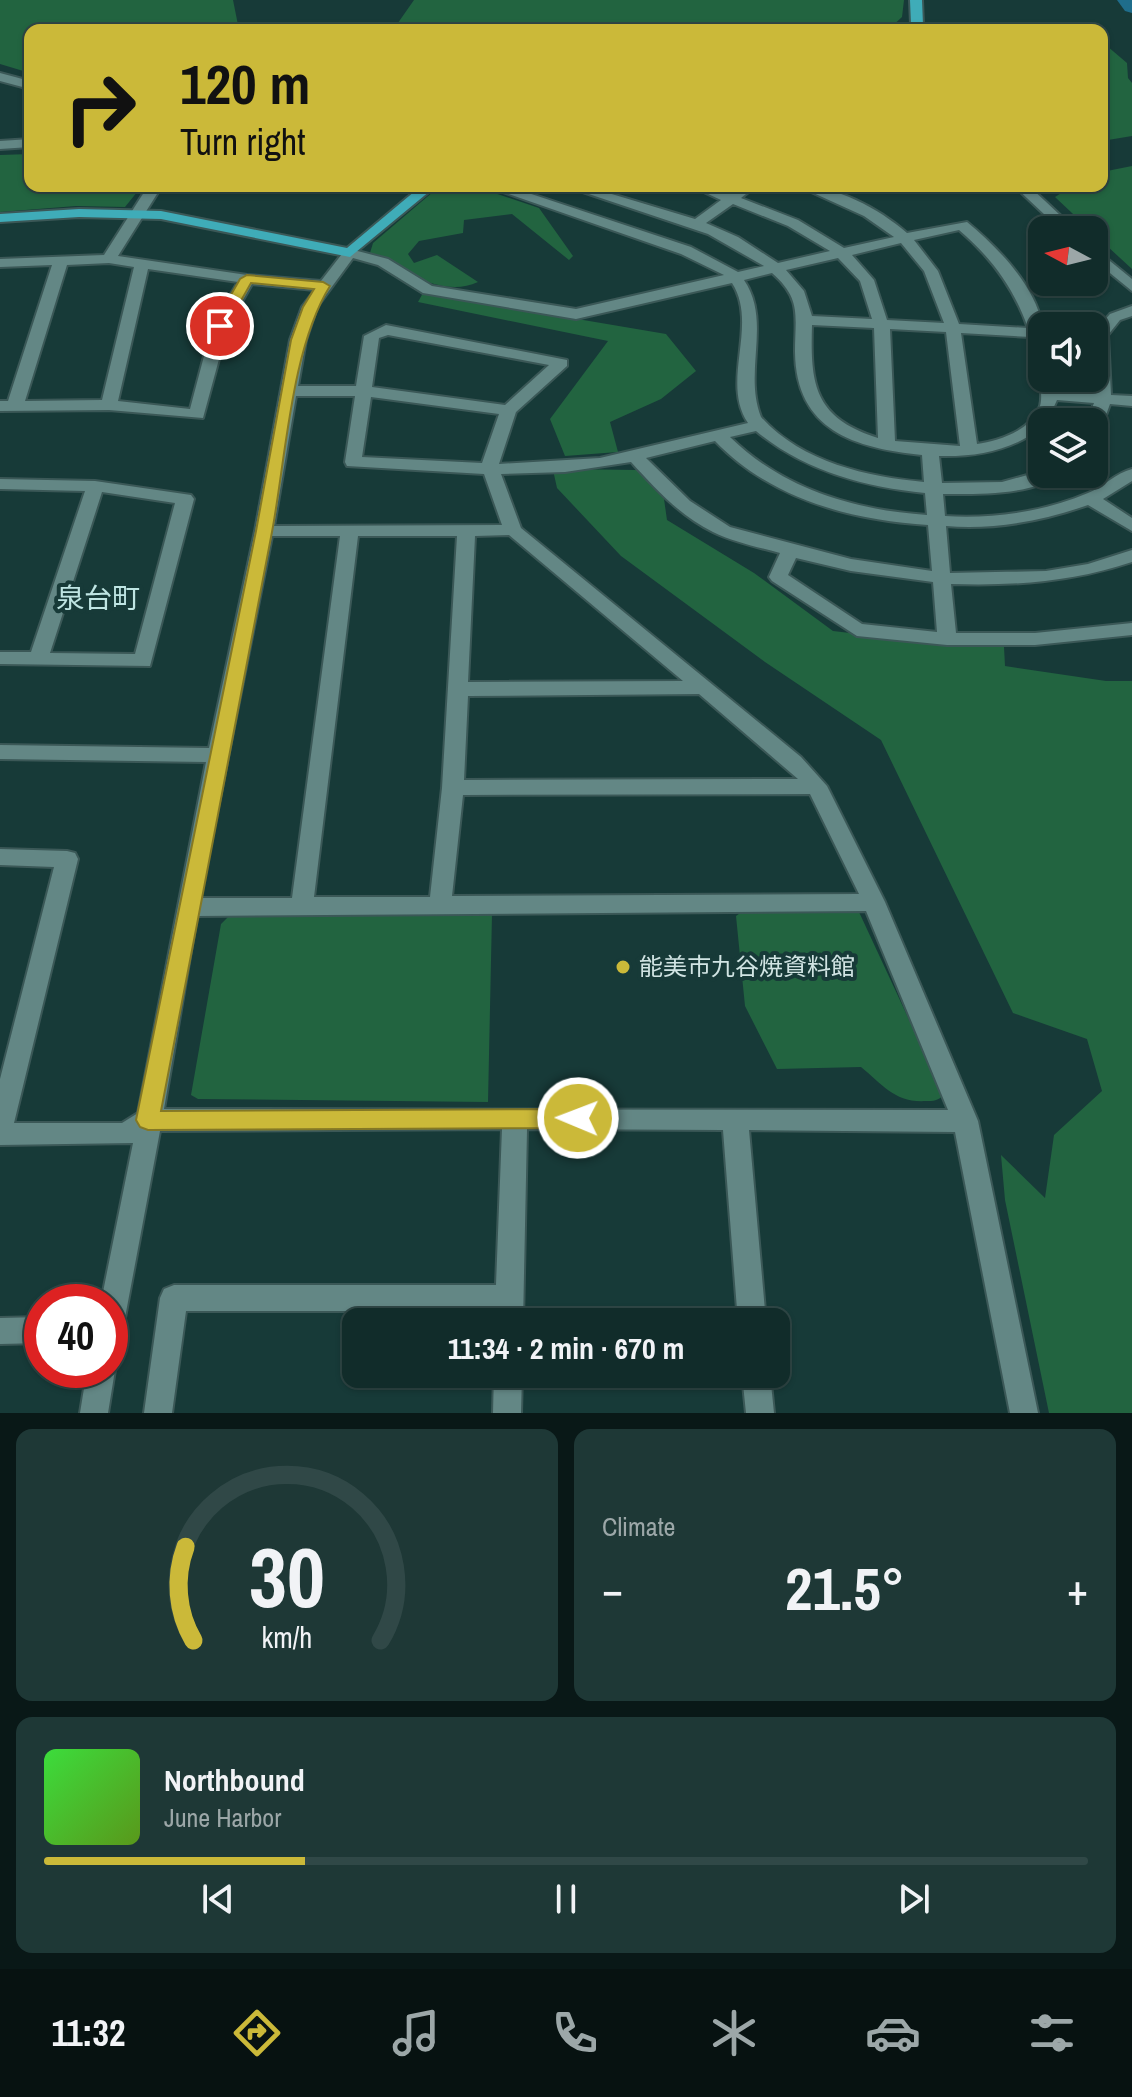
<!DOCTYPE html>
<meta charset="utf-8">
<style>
body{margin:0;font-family:"Archivo Narrow","Noto Sans JP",sans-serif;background:#1e3836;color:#f1f3f6;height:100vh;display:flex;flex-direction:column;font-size:30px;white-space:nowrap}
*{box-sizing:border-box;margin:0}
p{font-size:26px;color:#9ca7a8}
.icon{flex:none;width:44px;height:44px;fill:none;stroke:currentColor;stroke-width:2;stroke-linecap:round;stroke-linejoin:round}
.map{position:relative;height:1413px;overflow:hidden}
.details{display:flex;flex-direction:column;gap:16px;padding:16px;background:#091817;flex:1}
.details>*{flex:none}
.banner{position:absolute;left:24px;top:24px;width:1084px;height:168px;border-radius:16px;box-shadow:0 2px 6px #0004,0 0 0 2px #304847;background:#cbb939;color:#111;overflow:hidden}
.needle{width:52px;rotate:277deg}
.fabs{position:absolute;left:1028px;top:216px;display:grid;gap:16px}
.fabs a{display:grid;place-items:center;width:80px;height:80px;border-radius:16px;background:#112c2a;box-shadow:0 2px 6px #0004,0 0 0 2px #304847;font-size:40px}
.speed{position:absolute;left:24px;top:1284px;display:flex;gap:16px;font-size:40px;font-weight:700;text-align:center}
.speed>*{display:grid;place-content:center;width:104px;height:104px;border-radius:50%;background:#112c2a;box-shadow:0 2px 6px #0004,0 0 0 2px #304847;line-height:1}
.speed .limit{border:12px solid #d22;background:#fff;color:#111}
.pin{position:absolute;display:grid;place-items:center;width:68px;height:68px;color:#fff;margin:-34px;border:4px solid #fff;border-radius:50%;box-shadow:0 2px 8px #0007}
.me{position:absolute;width:88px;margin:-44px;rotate:271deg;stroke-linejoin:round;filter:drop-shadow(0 0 6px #0008)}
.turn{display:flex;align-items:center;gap:28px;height:168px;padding:0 24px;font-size:36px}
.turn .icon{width:104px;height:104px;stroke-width:2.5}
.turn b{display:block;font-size:56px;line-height:68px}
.big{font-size:60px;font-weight:700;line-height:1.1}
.details .card{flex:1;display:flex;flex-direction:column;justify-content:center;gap:12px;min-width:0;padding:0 28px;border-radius:16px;background:#1e3836}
.details .dial{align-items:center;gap:0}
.dial svg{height:208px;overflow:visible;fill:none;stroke:#304847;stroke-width:7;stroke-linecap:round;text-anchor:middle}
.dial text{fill:#f1f3f6;stroke:none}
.song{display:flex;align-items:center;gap:24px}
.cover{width:96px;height:96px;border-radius:12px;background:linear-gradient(135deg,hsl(120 70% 55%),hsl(90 70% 35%))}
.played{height:8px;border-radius:4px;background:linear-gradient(90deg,#cbb939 25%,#304847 25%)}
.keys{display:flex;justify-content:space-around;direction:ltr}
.heat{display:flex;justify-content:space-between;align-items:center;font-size:44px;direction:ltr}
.details .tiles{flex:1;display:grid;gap:16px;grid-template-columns:1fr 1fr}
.card:last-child{grid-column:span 2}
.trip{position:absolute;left:342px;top:1308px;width:448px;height:80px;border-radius:16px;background:#112c2a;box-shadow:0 2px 6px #0004,0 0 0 2px #304847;font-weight:700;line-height:80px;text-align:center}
.dock{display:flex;height:128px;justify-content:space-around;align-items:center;background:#071211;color:#9ca7a8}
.dock .icon{width:56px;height:56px}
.dock .current{color:#cbb939}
.dock b{font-size:36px;color:#f1f3f6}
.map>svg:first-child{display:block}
.green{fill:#226440}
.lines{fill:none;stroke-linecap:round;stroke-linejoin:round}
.river{fill:#1f6d8b;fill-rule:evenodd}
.minor-casing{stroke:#3b5857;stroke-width:4}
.major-casing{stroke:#3b5857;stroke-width:4}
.minor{fill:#638785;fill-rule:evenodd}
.major{fill:#3facb8;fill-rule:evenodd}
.route{fill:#cbb939;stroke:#847825;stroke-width:2}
.poi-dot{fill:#cbb939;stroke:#173a38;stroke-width:3}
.labels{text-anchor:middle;stroke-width:8;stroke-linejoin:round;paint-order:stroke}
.poi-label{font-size:24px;fill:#d1e4e3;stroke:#173a38;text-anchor:start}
.quarter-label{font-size:28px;fill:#bfe5e3;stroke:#173a38}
</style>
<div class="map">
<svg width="1132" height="1413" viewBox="0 0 1132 1413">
<rect width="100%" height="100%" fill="#173a38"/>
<!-- green -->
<path class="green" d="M 0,0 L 233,0 L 239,30 L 30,30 L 30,73 L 0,64 Z
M 414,0 L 904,0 L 902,17 L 888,30 L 758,30 L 688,23 L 669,30 L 393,30 Z
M 1102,45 L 1107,46 L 1127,63 L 1128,78 L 1132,83 L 1132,136 L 1102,141 Z
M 30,154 L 30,186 L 142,186 L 125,207 L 76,206 L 0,212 L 0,155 Z
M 1132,166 L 1132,269 L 1094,234 L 1094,230 L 1090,230 L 1055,197 L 1072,186 L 1102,186 L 1102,172 Z
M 480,188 L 539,208 L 573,256 L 569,260 L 512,214 L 464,220 L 463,233 L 419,241 L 408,254 L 414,263 L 437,255 L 478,282 C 442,299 402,269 370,253 L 373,243 L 434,191 Z
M 423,293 L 666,334 L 696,371 L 661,399 L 610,422 L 618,452 L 565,456 L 550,419 L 608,341 L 418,302 Z
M 559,469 L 637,470 L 664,499 L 667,520 L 754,573 L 833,631 L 935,643 L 1004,647 L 1005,666 L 1106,681 L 1132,681 L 1132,1413 L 1049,1413 L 1005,1200 L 1001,1155 L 1045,1198 L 1054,1135 L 1102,1091 L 1087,1039 L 1013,1013 L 881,740 L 765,662 L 621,556 L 557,488 L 553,470 Z
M 743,911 L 859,912 L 944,1095 C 937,1101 934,1101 926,1101 C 895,1103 883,1085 861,1067 L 777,1069 L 745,1006 L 736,916 Z
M 492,914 L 488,1102 L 198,1099 L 191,1095 L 221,924 L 228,917 Z"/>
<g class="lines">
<!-- river -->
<path class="river" d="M 1117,0 L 1132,0 L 1132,13 L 1125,11 Z"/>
<!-- minor casing -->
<g class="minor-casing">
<path id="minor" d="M 0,73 L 30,81 L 30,89 L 0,81 Z
M 30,139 L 30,147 L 0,149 L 0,141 Z
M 148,186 L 162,186 L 118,256 L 247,275 L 321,281 L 345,250 L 350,249 L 388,259 L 432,286 L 576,309 L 724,275 L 681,254 L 486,186 L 507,186 L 691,247 L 738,272 L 764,266 L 708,234 L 574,189 L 585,186 L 695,219 L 721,200 L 691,186 L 710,186 L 730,194 L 740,186 L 756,186 L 741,198 L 798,220 L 844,248 L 894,237 L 864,216 L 798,186 C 837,186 878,208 907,233 L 967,222 C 997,247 1034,284 1042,324 C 1044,333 1042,346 1042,356 L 1034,351 L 1031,337 L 961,333 L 977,444 C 999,441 1032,430 1040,406 C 1043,396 1039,385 1042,375 L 1042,378 L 1056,378 L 1058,391 L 1095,393 L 1094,332 L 1110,314 L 1132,306 L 1132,316 L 1120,320 L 1108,335 L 1111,395 L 1132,396 L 1132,406 L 1110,404 L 1102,426 L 1094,431 L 1094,422 L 1087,422 L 1094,403 L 1057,400 L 1047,422 L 1042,422 L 1041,428 C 1011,451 976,457 939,456 L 942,483 L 1002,482 L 1042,471 L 1042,474 L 1058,474 C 1035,496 973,494 943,494 L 945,516 C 992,519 1044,512 1088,493 C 1103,487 1116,473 1132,469 L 1132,481 L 1103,499 L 1132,518 L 1132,531 L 1088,505 C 1043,521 994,530 946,526 L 950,573 L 1046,571 L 1088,564 L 1132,550 L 1132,562 C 1072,582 1014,586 951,584 L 956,633 L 1035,633 L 1132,623 L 1132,635 L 1035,645 L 947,645 L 857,636 L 772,581 L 769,577 L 780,553 C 758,547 733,542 713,532 C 680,516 655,488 631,462 L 565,472 L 501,474 L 521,528 L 801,757 L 827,786 L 885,902 L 978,1121 L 1038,1413 L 1010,1413 L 955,1132 L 749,1130 L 766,1322 L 738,1322 L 723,1130 L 527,1129 L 523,1322 L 495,1322 L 496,1311 L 186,1311 L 172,1413 L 144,1413 L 160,1298 L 164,1289 L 174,1285 L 496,1285 L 502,1129 L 160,1131 L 124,1323 L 120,1332 L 110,1336 L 110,1302 L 101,1302 L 133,1143 L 0,1145 L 0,1079 L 54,867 L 0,865 L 0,849 L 67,851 L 75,853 L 78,859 L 14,1123 L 122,1123 L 138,1113 L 206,762 L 0,759 L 0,745 L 209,748 L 255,531 L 290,340 L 302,307 L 315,290 L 252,284 L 228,326 L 203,418 L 109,410 L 0,411 L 0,401 L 8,401 L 52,265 L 0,267 L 0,259 L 104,255 ZM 733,204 L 788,226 L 830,251 L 778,263 L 738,237 L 706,223 ZM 959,230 C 991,257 1014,288 1028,328 L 959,324 L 938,271 L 914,240 ZM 901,243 L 924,271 L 944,323 L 887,320 L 874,280 L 852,255 ZM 353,258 L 378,265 L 423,293 L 576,319 L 732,283 C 759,325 720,382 748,423 L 600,458 L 499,464 L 516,412 L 567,366 L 567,360 L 386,325 L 364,336 L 356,386 L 298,386 L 306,340 L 317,307 ZM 838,258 L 860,281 L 872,319 L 812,316 L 804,291 L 786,270 ZM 109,263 L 134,267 L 102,400 L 25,401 L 67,265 ZM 148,269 L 238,282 L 212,326 L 190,409 L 118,401 ZM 772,273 C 802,299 795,316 795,352 C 796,431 855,448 922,455 L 924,482 C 867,477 801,462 761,417 C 743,372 772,321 744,280 ZM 812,325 L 874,328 L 878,438 C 815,418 810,386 812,325 ZM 890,329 L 946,332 L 960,446 L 895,441 ZM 388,335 L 549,365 L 505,405 L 372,387 L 379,338 ZM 296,396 L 355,396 L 345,462 L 347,466 L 484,474 L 502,525 L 274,526 ZM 371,397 L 499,414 L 482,463 L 362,457 ZM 756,431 C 804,471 864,487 925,493 L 927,515 C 854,510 783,489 730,437 ZM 715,441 C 771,499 850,520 928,525 L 932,571 L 851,559 L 730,527 L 690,501 L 646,458 ZM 509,535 L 683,681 L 468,682 L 475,536 ZM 272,536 L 340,536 L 292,898 L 200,898 ZM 358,536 L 457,536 L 442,788 L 430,897 L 314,897 ZM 796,558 L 851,571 L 933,582 L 937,632 L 862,624 L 788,575 ZM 699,694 L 798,779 L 464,780 L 468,696 ZM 810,794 L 859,894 L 452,896 L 463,795 ZM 866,911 L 948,1110 L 164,1109 L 197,916 Z
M 942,186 L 983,186 C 974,193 951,193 942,186 Z
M 1014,186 L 1029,186 L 1076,230 L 1061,230 Z
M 1094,248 L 1132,279 L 1132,291 L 1094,260 Z
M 0,479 L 95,481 L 191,495 L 194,499 L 150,666 L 0,664 L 0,652 L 31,652 L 85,491 L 0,489 ZM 102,492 L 175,503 L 135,654 L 50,653 Z
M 42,1317 L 42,1343 L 0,1344 L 0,1318 Z
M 110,1360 L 115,1370 L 108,1413 L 80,1413 L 87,1370 L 110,1370 Z
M 494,1374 L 522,1374 L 521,1413 L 493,1413 Z
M 742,1374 L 770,1374 L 774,1413 L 746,1413 Z"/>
</g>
<!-- major casing -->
<g class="major-casing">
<path id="major" d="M 910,0 L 922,0 L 923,25 L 919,30 L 906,30 L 911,24 Z
M 421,186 L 436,186 L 350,257 L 161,219 L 79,217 L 0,222 L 0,214 L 79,209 L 161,211 L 347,248 Z"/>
</g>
<!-- minor -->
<use href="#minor" class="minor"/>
<!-- major -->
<use href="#major" class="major"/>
</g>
<!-- route -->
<path class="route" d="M 247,275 L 323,282 L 330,286 C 291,349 286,457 272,532 C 236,725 198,918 161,1111 L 578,1109 L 586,1111 L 589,1118 L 586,1125 L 578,1128 L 148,1130 L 140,1127 L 136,1120 L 256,531 L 291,340 L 303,307 L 314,289 L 251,283 L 225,329 L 215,329 L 213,326 L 240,279 Z"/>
<!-- markers -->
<circle class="poi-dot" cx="623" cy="967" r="8"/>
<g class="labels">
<!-- poi labels -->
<g class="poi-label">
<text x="639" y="975">能美市九谷焼資料館</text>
</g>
<!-- quarter labels -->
<g class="quarter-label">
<text x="98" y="608">泉台町</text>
</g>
</g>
</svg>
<div class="fabs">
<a><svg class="needle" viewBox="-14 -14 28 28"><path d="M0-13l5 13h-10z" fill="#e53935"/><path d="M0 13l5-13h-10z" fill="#9ca7a8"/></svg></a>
<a><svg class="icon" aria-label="sound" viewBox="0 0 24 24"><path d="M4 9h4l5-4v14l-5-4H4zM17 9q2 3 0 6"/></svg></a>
<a><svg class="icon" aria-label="layers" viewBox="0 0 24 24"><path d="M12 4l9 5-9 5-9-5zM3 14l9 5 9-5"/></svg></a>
</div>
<div class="speed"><div class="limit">40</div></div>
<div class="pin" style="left:220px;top:326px;background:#d93025"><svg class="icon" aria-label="arrive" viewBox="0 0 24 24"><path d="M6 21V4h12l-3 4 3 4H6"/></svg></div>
<svg class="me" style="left:578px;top:1118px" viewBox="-20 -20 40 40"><circle r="17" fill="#cbb939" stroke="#fff" stroke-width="3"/><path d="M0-11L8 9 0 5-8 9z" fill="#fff"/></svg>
<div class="trip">11:34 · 2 min · 670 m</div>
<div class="banner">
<div class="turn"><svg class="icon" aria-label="right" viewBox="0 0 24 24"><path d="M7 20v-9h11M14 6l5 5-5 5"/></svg><div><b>120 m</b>Turn right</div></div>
</div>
</div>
<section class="details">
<div class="tiles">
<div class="card dial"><svg viewBox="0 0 100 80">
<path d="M14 69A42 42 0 1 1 86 69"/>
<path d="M14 69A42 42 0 0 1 11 33" stroke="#cbb939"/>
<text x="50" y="56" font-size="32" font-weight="700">30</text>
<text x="50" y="72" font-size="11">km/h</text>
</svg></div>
<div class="card"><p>Climate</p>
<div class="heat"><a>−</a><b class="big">21.5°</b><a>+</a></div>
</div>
<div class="card">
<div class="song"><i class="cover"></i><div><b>Northbound</b><p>June Harbor</p></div></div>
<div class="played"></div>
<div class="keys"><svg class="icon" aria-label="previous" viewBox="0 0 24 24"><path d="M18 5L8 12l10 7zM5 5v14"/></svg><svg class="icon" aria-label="pause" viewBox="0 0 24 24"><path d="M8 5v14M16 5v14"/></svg><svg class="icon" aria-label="next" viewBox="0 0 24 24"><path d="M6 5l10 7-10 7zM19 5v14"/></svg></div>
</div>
</div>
</section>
<nav class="dock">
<b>11:32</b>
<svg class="icon current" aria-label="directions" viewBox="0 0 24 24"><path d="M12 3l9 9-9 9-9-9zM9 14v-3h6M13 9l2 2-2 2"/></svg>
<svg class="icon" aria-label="music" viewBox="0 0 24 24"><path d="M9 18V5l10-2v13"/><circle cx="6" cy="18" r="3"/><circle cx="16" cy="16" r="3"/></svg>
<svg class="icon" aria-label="phone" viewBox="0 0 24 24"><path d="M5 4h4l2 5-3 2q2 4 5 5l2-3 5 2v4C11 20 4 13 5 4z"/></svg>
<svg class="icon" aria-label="climate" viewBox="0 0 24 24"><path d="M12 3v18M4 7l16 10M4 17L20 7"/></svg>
<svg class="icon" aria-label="car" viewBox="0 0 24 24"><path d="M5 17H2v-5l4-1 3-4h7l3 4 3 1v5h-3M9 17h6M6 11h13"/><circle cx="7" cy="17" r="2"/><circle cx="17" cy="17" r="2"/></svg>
<svg class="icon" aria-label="filters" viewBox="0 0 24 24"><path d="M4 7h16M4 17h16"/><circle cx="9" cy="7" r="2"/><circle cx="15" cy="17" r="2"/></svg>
</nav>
